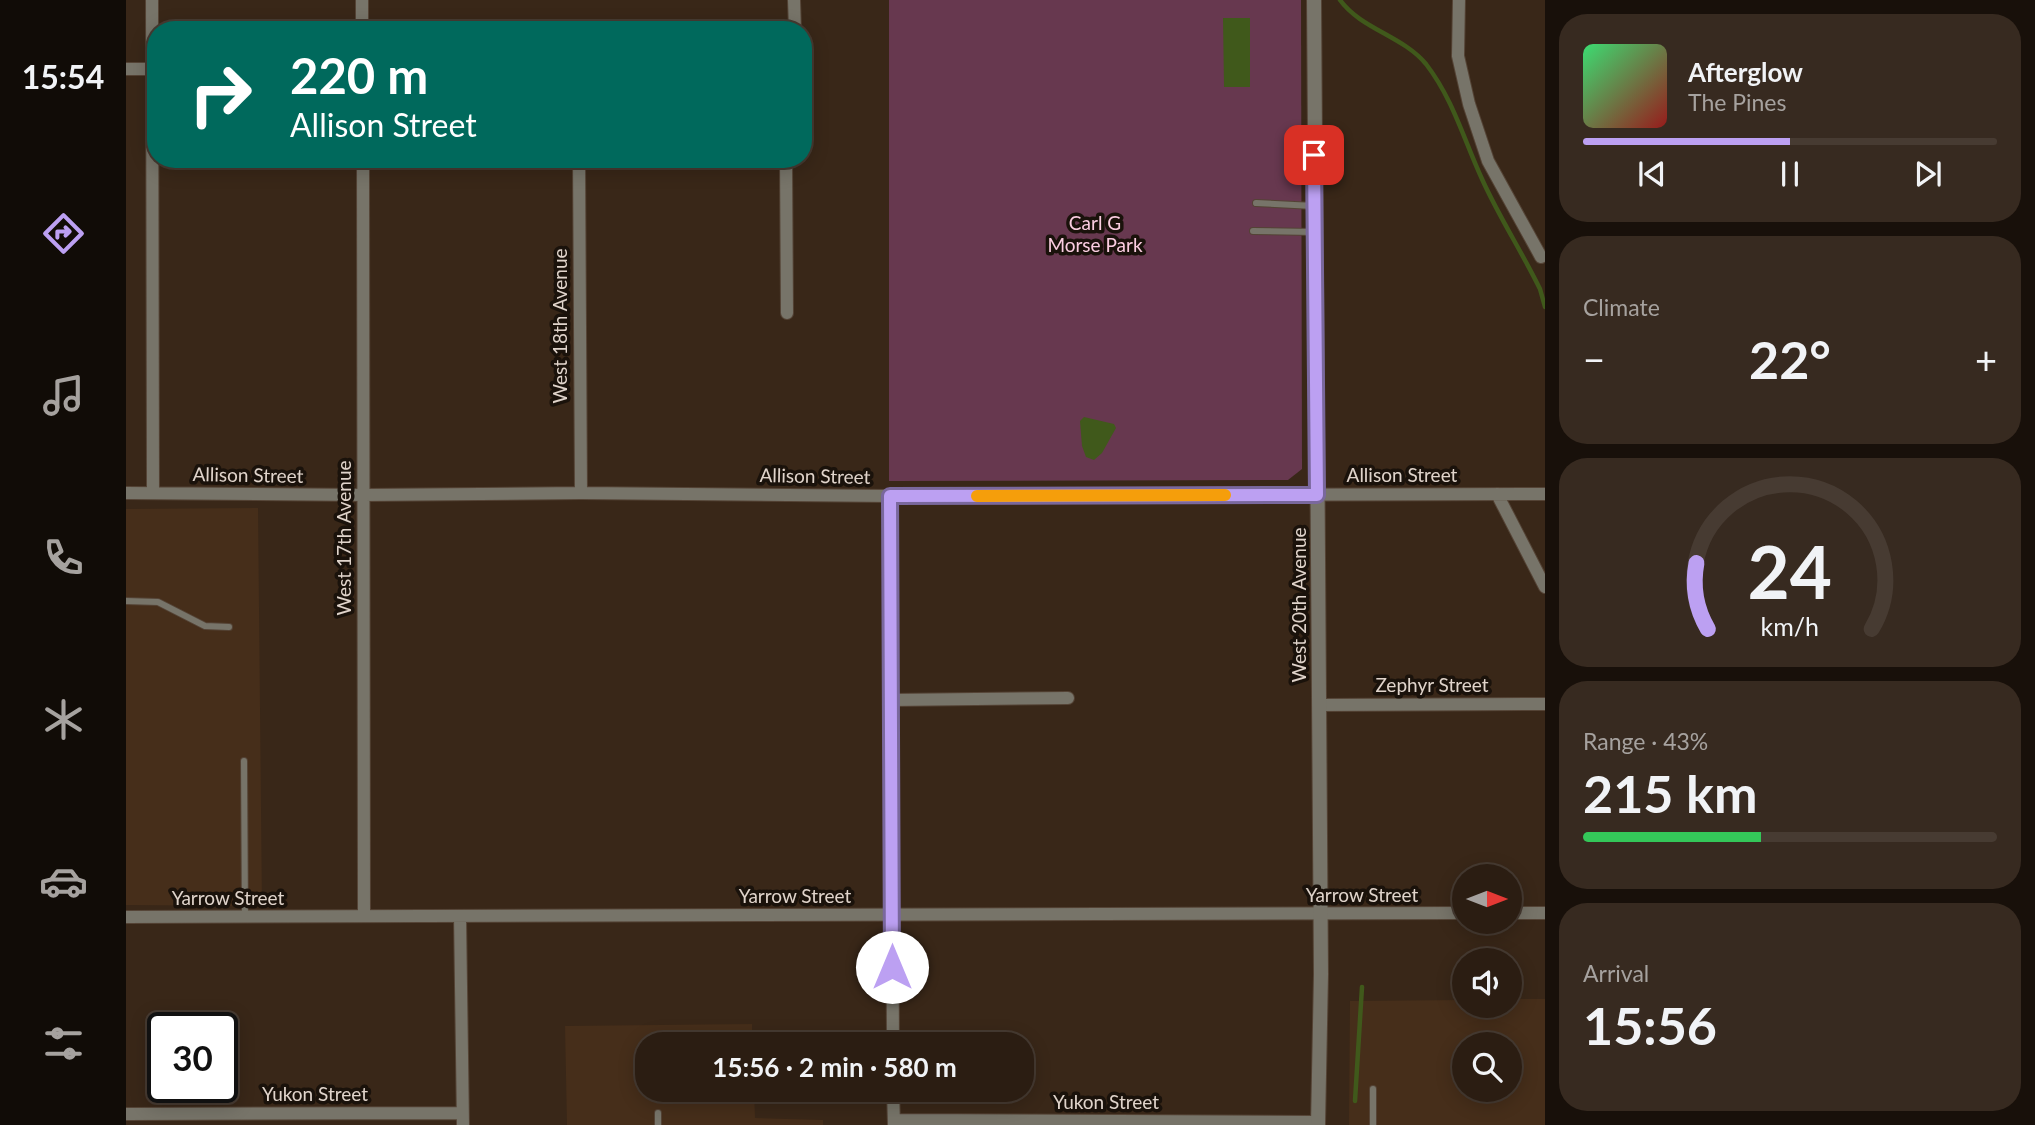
<!DOCTYPE html>
<meta charset="utf-8">
<style>
body{margin:0;font-family:Lato,sans-serif;background:#372a20;color:#f1f3f6;height:100vh;display:flex;flex-direction:column;font-size:26px;white-space:nowrap}
*{box-sizing:border-box;margin:0}
p{font-size:23px;color:#a6a29f}
.icon{flex:none;width:38px;height:38px;fill:none;stroke:currentColor;stroke-width:2;stroke-linecap:round;stroke-linejoin:round}
.map{position:relative;flex:1;overflow:hidden}
.drawer{display:flex;flex-direction:column;gap:14px;padding:14px;background:#18100a;width:490px}
.drawer>*{flex:none}
.top-card{position:absolute;left:21px;top:21px;width:665px;height:147px;border-radius:28px;box-shadow:0 4px 18px #0003,0 0 0 2px #473b32;background:#00695c;color:#fff;overflow:hidden}
.needle{width:46px;rotate:90deg}
.controls{position:absolute;left:1326px;top:864px;display:grid;gap:14px}
.controls a{display:grid;place-items:center;width:70px;height:70px;border-radius:50%;background:#2b1d12;box-shadow:0 4px 18px #0003,0 0 0 2px #473b32;font-size:35px}
.speed{position:absolute;left:21px;top:1012px;display:flex;gap:14px;font-size:35px;font-weight:700;text-align:center}
.speed>*{display:grid;place-content:center;width:91px;height:91px;border-radius:50%;background:#2b1d12;box-shadow:0 4px 18px #0003,0 0 0 2px #473b32;line-height:1}
.speed .limit{border:4px solid #111;border-radius:10px;background:#fff;color:#111}
.pin{position:absolute;display:grid;place-items:center;width:60px;height:60px;color:#fff;margin:-30px;border-radius:14px;box-shadow:0 4px 10px #0006}
.me{position:absolute;width:77px;margin:-38px;rotate:0deg;stroke-linejoin:round;filter:drop-shadow(0 0 5px #0008)}
.turn{display:flex;align-items:center;gap:24px;height:147px;padding:0 28px;font-size:32px}
.turn .icon{width:91px;height:91px;stroke-width:2.5}
.turn b{display:block;font-size:49px;line-height:60px}
.big{font-size:52px;font-weight:700;line-height:1.1}
.drawer .card{flex:1;display:flex;flex-direction:column;justify-content:center;gap:10px;min-width:0;padding:0 24px;border-radius:28px;background:#372a20}
.drawer .dial{align-items:center;gap:0}
.dial svg{height:182px;overflow:visible;fill:none;stroke:#473b32;stroke-width:7;stroke-linecap:round;text-anchor:middle}
.dial text{fill:#f1f3f6;stroke:none}
.song{display:flex;align-items:center;gap:21px}
.cover{width:84px;height:84px;border-radius:10px;background:linear-gradient(135deg,hsl(140 70% 55%),hsl(0 70% 35%))}
.played{height:7px;border-radius:4px;background:linear-gradient(90deg,#bca0f2 50%,#473b32 50%)}
.keys{display:flex;justify-content:space-around;direction:ltr}
.heat{display:flex;justify-content:space-between;align-items:center;font-size:38px;direction:ltr}
.charge{height:10px;border-radius:5px;background:linear-gradient(90deg,#34c759 43%,#473b32 0)}
.trip{position:absolute;left:509px;top:1032px;width:399px;height:70px;border-radius:28px;background:#2b1d12;box-shadow:0 4px 18px #0003,0 0 0 2px #473b32;font-weight:700;line-height:70px;text-align:center}
main{display:flex;flex:1;min-height:0}
.dock{display:flex;flex-direction:column;width:126px;justify-content:space-around;align-items:center;background:#110c07;color:#a6a29f}
.dock .icon{width:49px;height:49px}
.dock .selected{color:#bca0f2}
.dock b{font-size:32px;color:#f1f3f6}
.map>svg:first-child{display:block}
.built{fill:#462e1a;fill-rule:evenodd}
.green{fill:#67384f}
.water{fill:#40591b}
.lines{fill:none;stroke-linecap:round;stroke-linejoin:round}
.stream{stroke:#40591b;stroke-width:4.5}
.service-casing{stroke:#544335;stroke-width:8}
.minor-casing{stroke:#544335;stroke-width:14}
.tertiary-casing{stroke:#544335;stroke-width:16}
.service{stroke:#777469;stroke-width:6}
.minor{stroke:#777469;stroke-width:12}
.tertiary{stroke:#777469;stroke-width:14}
.route-casing{stroke:#7a689d;stroke-width:18}
.route{stroke:#bca0f2;stroke-width:12}
.slow{stroke:#f59e0b;stroke-width:12}
.labels{text-anchor:middle;stroke-width:7;stroke-linejoin:round;paint-order:stroke}
.park-label{font-size:19px;fill:#fbcde1;stroke:#1a120b}
.street-label{font-size:19px;fill:#e0d4cb;stroke:#1a120b}
</style>
<main>
<nav class="dock">
<b>15:54</b>
<svg class="icon selected" aria-label="directions" viewBox="0 0 24 24"><path d="M12 3l9 9-9 9-9-9zM9 14v-3h6M13 9l2 2-2 2"/></svg>
<svg class="icon" aria-label="music" viewBox="0 0 24 24"><path d="M9 18V5l10-2v13"/><circle cx="6" cy="18" r="3"/><circle cx="16" cy="16" r="3"/></svg>
<svg class="icon" aria-label="phone" viewBox="0 0 24 24"><path d="M5 4h4l2 5-3 2q2 4 5 5l2-3 5 2v4C11 20 4 13 5 4z"/></svg>
<svg class="icon" aria-label="climate" viewBox="0 0 24 24"><path d="M12 3v18M4 7l16 10M4 17L20 7"/></svg>
<svg class="icon" aria-label="car" viewBox="0 0 24 24"><path d="M5 17H2v-5l4-1 3-4h7l3 4 3 1v5h-3M9 17h6M6 11h13"/><circle cx="7" cy="17" r="2"/><circle cx="17" cy="17" r="2"/></svg>
<svg class="icon" aria-label="filters" viewBox="0 0 24 24"><path d="M4 7h16M4 17h16"/><circle cx="9" cy="7" r="2"/><circle cx="15" cy="17" r="2"/></svg>
</nav>
<div class="map">
<svg width="1419" height="1125" viewBox="0 0 1419 1125">
<rect width="100%" height="100%" fill="#392718"/>
<!-- built -->
<path class="built" d="M 132,508 L 136,906 L 0,905 L 0,509 Z
M 1384,999 L 1419,999 L 1419,1125 L 1223,1125 L 1224,1001 L 1339,1000 L 1339,1006 L 1384,1006 ZM 1339,1045 L 1384,1045 L 1384,1090 L 1339,1090 Z
M 626,1024 L 626,1045 L 522,1045 L 522,1090 L 628,1090 L 629,1118 L 697,1120 L 697,1125 L 441,1125 L 439,1026 Z"/>
<!-- green -->
<path class="green" d="M 763,0 L 1175,0 L 1176,469 L 1162,480 L 763,481 Z"/>
<!-- water -->
<path class="water" d="M 1097,18 L 1124,18 L 1124,87 L 1098,87 Z
M 958,417 L 988,424 L 990,428 L 976,453 L 968,460 L 960,457 L 956,446 L 954,421 Z"/>
<g class="lines">
<!-- stream -->
<path class="stream" d="M 1214,0 C 1235,29 1277,36 1300,64 C 1327,99 1338,140 1356,179 C 1373,217 1396,252 1414,289 L 1419,307
M 1229,1101 L 1236,987"/>
<!-- service casing -->
<g class="service-casing">
<path id="service" d="M 1130,203 L 1188,206
M 1127,231 L 1188,232
M 0,601 L 32,602 L 79,626 L 103,627
M 118,761 L 119,917
M 1247,1089 L 1247,1125
M 532,1125 L 532,1113"/>
</g>
<!-- minor casing -->
<g class="minor-casing">
<path id="minor" d="M 26,0 L 27,493
M 236,0 L 236,30
M 668,0 L 669,30
M 1333,0 L 1332,56 L 1343,104 L 1362,161 L 1415,257
M 0,69 L 30,69
M 237,159 L 238,916
M 453,159 L 455,493
M 660,159 L 661,313
M 0,493 L 237,495 L 455,493 L 764,496 L 1419,494
M 1371,494 L 1419,587
M 764,496 L 767,1045
M 765,700 L 942,698
M 1193,705 L 1419,704
M 1384,913 L 1419,913
M 334,916 L 337,1125
M 0,917 L 1339,913
M 767,1090 L 768,1125
M 0,1114 L 336,1113
M 768,1120 L 1192,1122"/>
</g>
<!-- tertiary casing -->
<g class="tertiary-casing">
<path id="tertiary" d="M 1188,0 L 1195,974 L 1192,1125"/>
</g>
<!-- service -->
<use href="#service" class="service"/>
<!-- minor -->
<use href="#minor" class="minor"/>
<!-- tertiary -->
<use href="#tertiary" class="tertiary"/>
</g>
<g class="lines">
<!-- route casing -->
<g class="route-casing">
<path id="route" d="M 766,967 L 764,496 L 1191,495 L 1188,155"/>
</g>
<!-- route -->
<use href="#route" class="route"/>
<!-- slow -->
<path class="slow" d="M 851,496 L 1099,495"/>
</g>
<g class="labels">
<!-- park labels -->
<g class="park-label">
<text x="969" y="230">Carl G<tspan x="969" dy="22">Morse Park</tspan></text>
</g>
<!-- street labels -->
<g class="street-label">
<text transform="translate(434 326) rotate(-90)" y="7">West 18th Avenue</text>
<text transform="translate(122 475) rotate(1)" y="7">Allison Street</text>
<text x="1276" y="482">Allison Street</text>
<text transform="translate(689 476) rotate(1)" y="7">Allison Street</text>
<text transform="translate(218 538) rotate(-90)" y="7">West 17th Avenue</text>
<text transform="translate(1173 605) rotate(-90)" y="7">West 20th Avenue</text>
<text x="1306" y="692">Zephyr Street</text>
<text x="1236" y="902">Yarrow Street</text>
<text x="669" y="903">Yarrow Street</text>
<text x="102" y="905">Yarrow Street</text>
<text x="189" y="1101">Yukon Street</text>
<text x="980" y="1109">Yukon Street</text>
</g>
</g>
</svg>
<div class="controls">
<a><svg class="needle" viewBox="-14 -14 28 28"><path d="M0-13l5 13h-10z" fill="#e53935"/><path d="M0 13l5-13h-10z" fill="#a6a29f"/></svg></a>
<a><svg class="icon" aria-label="sound" viewBox="0 0 24 24"><path d="M4 9h4l5-4v14l-5-4H4zM17 9q2 3 0 6"/></svg></a>
<a><svg class="icon" aria-label="search" viewBox="0 0 24 24"><circle cx="10" cy="10" r="6"/><path d="M15 15l6 6"/></svg></a>
</div>
<div class="speed"><div class="limit">30</div></div>
<div class="pin" style="left:1188px;top:155px;background:#d93025"><svg class="icon" aria-label="arrive" viewBox="0 0 24 24"><path d="M6 21V4h12l-3 4 3 4H6"/></svg></div>
<svg class="me" style="left:766px;top:967px" viewBox="-20 -20 40 40"><circle r="19" fill="#fff"/><path d="M0-13L10 11 0 6-10 11z" fill="#bca0f2"/></svg>
<div class="trip">15:56 · 2 min · 580 m</div>
<div class="top-card">
<div class="turn"><svg class="icon" aria-label="right" viewBox="0 0 24 24"><path d="M7 20v-9h11M14 6l5 5-5 5"/></svg><div><b>220 m</b>Allison Street</div></div>
</div>
</div>
<section class="drawer">
<div class="card">
<div class="song"><i class="cover"></i><div><b>Afterglow</b><p>The Pines</p></div></div>
<div class="played"></div>
<div class="keys"><svg class="icon" aria-label="previous" viewBox="0 0 24 24"><path d="M18 5L8 12l10 7zM5 5v14"/></svg><svg class="icon" aria-label="pause" viewBox="0 0 24 24"><path d="M8 5v14M16 5v14"/></svg><svg class="icon" aria-label="next" viewBox="0 0 24 24"><path d="M6 5l10 7-10 7zM19 5v14"/></svg></div>
</div>
<div class="card"><p>Climate</p>
<div class="heat"><a>−</a><b class="big">22°</b><a>+</a></div>
</div>
<div class="card dial"><svg viewBox="0 0 100 80">
<path d="M14 69A42 42 0 1 1 86 69"/>
<path d="M14 69A42 42 0 0 1 9 40" stroke="#bca0f2"/>
<text x="50" y="56" font-size="32" font-weight="700">24</text>
<text x="50" y="72" font-size="11">km/h</text>
</svg></div>
<div class="card"><p>Range · 43%</p><b class="big">215 km</b><div class="charge"></div></div>
<div class="card"><p>Arrival</p><b class="big">15:56</b></div>
</section>
</main>
